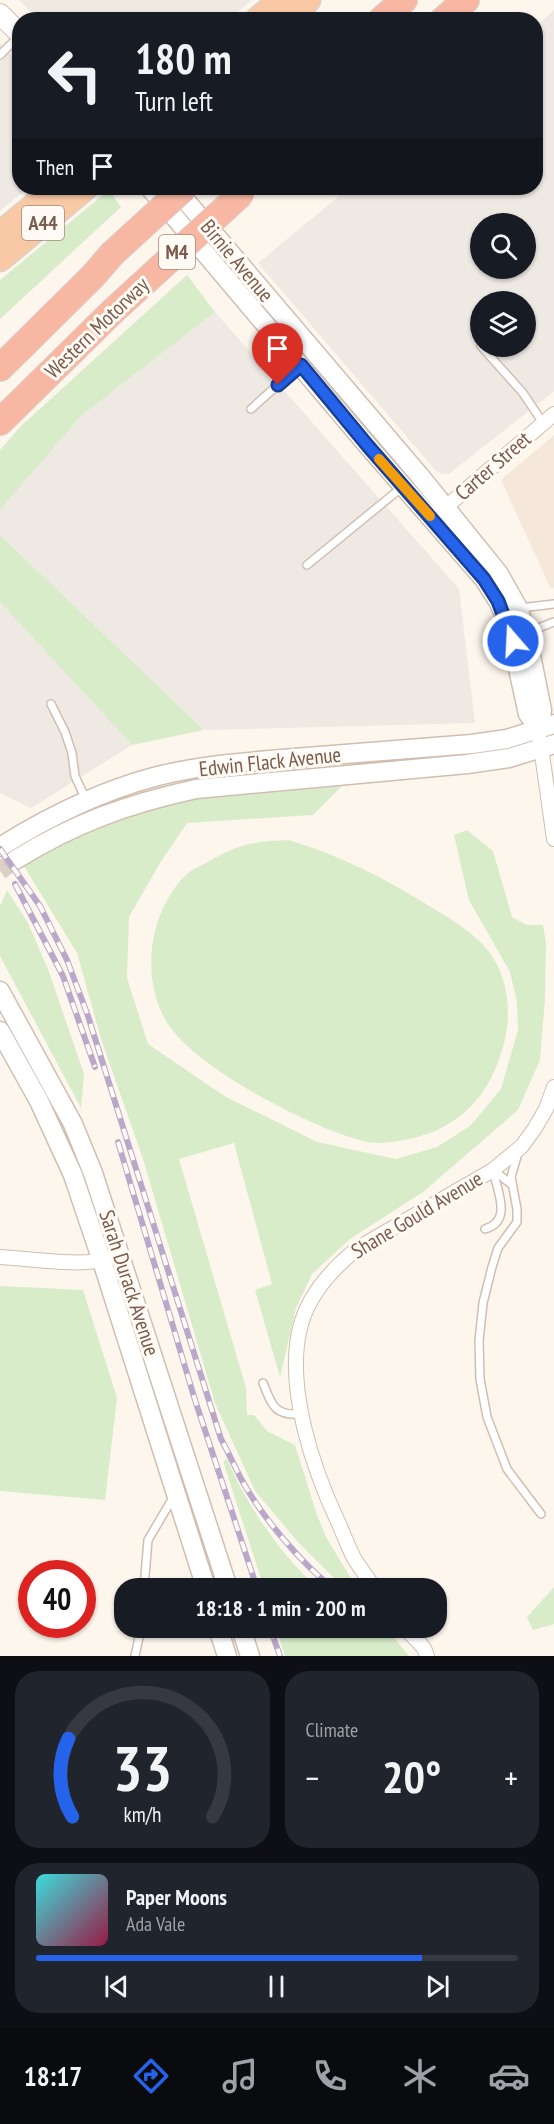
<!DOCTYPE html>
<meta charset="utf-8">
<style>
body{margin:0;font-family:"PT Sans Narrow",sans-serif;background:#20242c;color:#f1f3f6;height:100vh;display:flex;flex-direction:column;font-size:22px;white-space:nowrap}
*{box-sizing:border-box;margin:0}
p{font-size:20px;color:#9ea1a6}
.icon{flex:none;width:33px;height:33px;fill:none;stroke:currentColor;stroke-width:2;stroke-linecap:round;stroke-linejoin:round}
.map{position:relative;height:1656px;overflow:hidden}
.panel{display:flex;flex-direction:column;gap:15px;padding:15px;background:#0d0f14;flex:1}
.panel>*{flex:none}
.top-card{position:absolute;left:12px;top:12px;width:531px;height:183px;border-radius:24px;box-shadow:0 2px 4px #0004;background:#171b24;color:#f1f3f6;overflow:hidden}
.fabs{position:absolute;left:470px;top:213px;display:grid;gap:12px}
.fabs a{display:grid;place-items:center;width:66px;height:66px;border-radius:50%;background:#171b24;box-shadow:0 2px 4px #0004;font-size:30px}
.speed{position:absolute;left:18px;top:1560px;display:flex;gap:12px;font-size:30px;font-weight:700;text-align:center}
.speed>*{display:grid;place-content:center;width:78px;height:78px;border-radius:50%;background:#171b24;box-shadow:0 2px 4px #0004;line-height:1}
.speed .limit{border:9px solid #d22;background:#fff;color:#111}
.pin{position:absolute;display:grid;place-items:center;width:51px;height:51px;color:#fff;margin:-62px -26px;border-radius:50% 50% 50% 0;rotate:-45deg;box-shadow:0 0 6px #0007}
.pin .icon{rotate:45deg}
.me{position:absolute;width:66px;margin:-33px;rotate:341deg;stroke-linejoin:round;filter:drop-shadow(0 0 4px #0008)}
.turn{display:flex;align-items:center;gap:21px;height:126px;padding:0 24px;font-size:27px}
.turn .icon{width:78px;height:78px;stroke-width:2.5}
.turn b{display:block;font-size:42px;line-height:51px}
.then{display:flex;align-items:center;height:57px;padding:0 24px;background:#0003;gap:12px;font-size:22px}
.big{font-size:45px;font-weight:700;line-height:1.1}
.panel .tile{flex:1;display:flex;flex-direction:column;justify-content:center;gap:9px;min-width:0;padding:0 21px;border-radius:24px;background:#20242c}
.panel .dial{align-items:center;gap:0}
.dial svg{height:156px;overflow:visible;fill:none;stroke:#363941;stroke-width:7;stroke-linecap:round;text-anchor:middle}
.dial text{fill:#f1f3f6;stroke:none}
.song{display:flex;align-items:center;gap:18px}
.cover{width:72px;height:72px;border-radius:9px;background:linear-gradient(135deg,hsl(180 70% 55%),hsl(340 70% 35%))}
.played{height:6px;border-radius:3px;background:linear-gradient(90deg,#2563eb 80%,#363941 80%)}
.keys{display:flex;justify-content:space-around;direction:ltr}
.heat{display:flex;justify-content:space-between;align-items:center;font-size:33px;direction:ltr}
.panel .tiles{flex:1;display:grid;gap:15px;grid-template-columns:1fr 1fr}
.tile:last-child{grid-column:span 2}
.trip{position:absolute;left:114px;top:1578px;width:333px;height:60px;border-radius:24px;background:#171b24;box-shadow:0 2px 4px #0004;font-weight:700;line-height:60px;text-align:center}
.dock{display:flex;height:96px;justify-content:space-around;align-items:center;background:#090b0e;color:#9ea1a6}
.dock .icon{width:42px;height:42px}
.dock .current{color:#2563eb}
.dock b{font-size:27px;color:#f1f3f6}
.map>svg:first-child{display:block}
.residential{fill:#f5e8da}
.industrial{fill:#efe9e4;fill-rule:evenodd}
.green{fill:#d8ecc9}
.lines{fill:none;stroke-linecap:round;stroke-linejoin:round}
.tertiary-tunnel{stroke:#dcd0c4;stroke-width:18;stroke-dasharray:18 9;stroke-linecap:butt}
.service-casing{stroke:#d1beb0;stroke-width:10}
.minor-casing{stroke:#d1beb0;stroke-width:16}
.tertiary-casing{stroke:#d1beb0;stroke-width:21}
.secondary-casing{stroke:#d6c0b0;stroke-width:22}
.trunk-casing{stroke:#dad1cd;stroke-width:27}
.motorway-casing{stroke:#dad1cd;stroke-width:28}
.service{stroke:#fff;stroke-width:7}
.minor{stroke:#fff;stroke-width:14}
.tertiary{stroke:#fff;stroke-width:18}
.secondary{stroke:#fff;stroke-width:20}
.trunk{stroke:#f9c8a4;stroke-width:24}
.motorway{stroke:#f7b7a3;stroke-width:26}
.rail-casing{stroke:#b9a8c9;stroke-width:6}
.rail{stroke:#fffaf3;stroke-width:4;stroke-dasharray:11;stroke-linecap:butt}
.motorway-bridge-casing{stroke:#dad1cd;stroke-width:28;stroke-linecap:butt}
.motorway-bridge{stroke:#f7b7a3;stroke-width:26}
.route-casing{stroke:#184099;stroke-width:15}
.route{stroke:#2563eb;stroke-width:10}
.slow{stroke:#f59e0b;stroke-width:10}
.labels{text-anchor:middle;stroke-width:6;stroke-linejoin:round;paint-order:stroke}
.shield{fill:#fffaf3;stroke:#a28b7f;stroke-width:1.5}
.shield-label{font-size:20px;font-weight:bold;fill:#7a5c4d}
.street-label{font-size:21px;fill:#7a5c4d;stroke:#fffaf3}
</style>
<div class="map">
<svg width="554" height="1656" viewBox="0 0 554 1656">
<rect width="100%" height="100%" fill="#fdf6ec"/>
<!-- residential -->
<path class="residential" d="M 554,435 L 554,588 L 551,589 L 501,480 Z"/>
<!-- industrial -->
<path class="industrial" d="M 19,0 L 252,0 L 229,19 L 38,20 Z
M 554,10 L 554,391 L 449,474 L 443,474 L 436,471 L 258,263 L 349,188 L 536,188 L 536,26 ZM 480,224 L 525,224 L 525,268 L 480,268 ZM 480,302 L 525,302 L 525,346 L 480,346 Z
M 0,43 L 19,63 L 20,188 L 28,188 L 0,211 Z
M 215,312 L 459,589 L 475,723 L 204,730 L 0,535 L 0,510 L 81,416 Z
M 0,602 L 132,745 L 31,808 L 0,793 Z"/>
<!-- green -->
<path class="green" d="M 109,190 L 121,207 L 0,319 L 0,280 Z
M 187,275 L 215,312 L 81,416 L 0,510 L 0,450 L 20,427 Z
M 0,535 L 204,730 L 132,745 L 0,602 Z
M 342,786 L 313,815 L 187,823 L 160,863 L 129,917 L 127,978 L 148,1044 L 226,1097 L 317,1142 L 396,1159 L 437,1147 L 470,1126 L 501,1089 L 518,1030 L 517,1002 L 510,972 L 469,900 L 454,835 L 467,830 L 493,851 L 512,917 L 527,925 L 543,925 L 546,943 L 545,998 L 540,1060 L 518,1110 L 423,1192 L 350,1239 L 312,1274 L 296,1308 L 280,1377 L 255,1290 L 272,1284 L 234,1143 L 179,1159 L 246,1388 L 247,1415 L 254,1415 L 267,1431 L 295,1445 L 317,1515 L 327,1539 L 357,1588 L 326,1588 L 334,1578 L 299,1543 L 255,1491 L 215,1403 L 143,1159 L 101,1039 L 77,953 L 22,863 L 76,834 L 172,801 Z
M 288,840 C 340,855 386,879 431,907 C 454,921 480,936 494,959 C 515,995 510,1037 494,1072 C 478,1108 446,1132 409,1139 C 394,1142 377,1145 363,1141 C 311,1128 197,1069 168,1024 C 139,979 149,909 188,873 C 193,869 200,866 206,863 C 236,845 253,841 288,840 Z
M 7,890 L 28,923 L 48,969 L 84,1074 L 81,1108 L 0,956 L 0,906 Z
M 0,1286 L 83,1290 L 117,1398 L 105,1500 L 0,1491 Z
M 227,1459 C 246,1505 281,1554 317,1588 L 264,1588 L 223,1461 Z
M 554,1587 L 554,1624 L 533,1630 L 527,1617 Z
M 276,1628 L 386,1628 L 409,1656 L 285,1656 Z"/>
<g class="lines">
<!-- tertiary-tunnel -->
<path class="tertiary-tunnel" d="M 0,871 L 15,860"/>
<!-- service casing -->
<g class="service-casing">
<path id="service" d="M 0,55 L 19,36
M 481,346 L 523,393 L 543,423
M 251,409 L 300,365
M 307,565 L 401,488
M 520,608 L 554,604
M 529,634 L 541,627 L 554,622
M 51,704 L 65,732 L 72,753 L 75,776 L 86,800
M 518,1153 L 511,1177 L 517,1209 L 517,1222 L 498,1248 L 492,1267 L 483,1303 L 479,1341 L 480,1379 L 487,1417 L 507,1469 L 541,1514
M 493,1170 L 511,1184
M 485,1229 C 513,1221 497,1191 493,1170
M 263,1383 C 272,1405 274,1416 301,1414
M 144,1588 L 148,1540 L 174,1496
M 135,1656 L 141,1628"/>
</g>
<!-- minor casing -->
<g class="minor-casing">
<path id="minor" d="M 439,513 L 554,414
M 540,740 L 554,839
M 0,1257 C 25,1258 87,1268 108,1258
M 374,1588 C 368,1578 360,1568 354,1558 C 348,1547 344,1535 339,1524 C 313,1469 284,1385 301,1324 C 310,1292 333,1268 358,1248 L 493,1170 L 522,1146 L 535,1128 L 546,1109 L 554,1087
M 405,1628 L 424,1648 L 427,1656"/>
</g>
<!-- tertiary casing -->
<g class="tertiary-casing">
<path id="tertiary" d="M 150,188 L 368,446 L 484,579 L 498,601 L 508,623 L 528,714 L 539,729
M 175,188 L 420,476 L 499,574 L 518,608 L 527,635 L 542,710 L 539,729
M 0,847 C 48,817 98,792 154,777 C 199,765 247,762 294,758 C 353,753 413,749 472,744 L 507,739 L 554,724
M 15,860 C 75,823 127,804 196,789 L 467,764 L 509,758 L 554,744
M 0,991 L 73,1124 L 93,1173 L 228,1588
M 0,1031 L 39,1101 L 73,1175 L 102,1261 L 206,1588
M 218,1628 L 227,1656
M 241,1628 L 250,1656"/>
</g>
<!-- secondary casing -->
<g class="secondary-casing">
<path id="secondary" d="M 0,14 L 20,34"/>
</g>
<!-- trunk casing -->
<g class="trunk-casing">
<path id="trunk" d="M 257,20 L 281,0
M 285,20 L 308,0
M 0,234 L 56,188
M 0,259 L 85,188"/>
</g>
<!-- motorway casing -->
<g class="motorway-casing">
<path id="motorway" d="M 381,20 L 404,0
M 443,20 L 466,0
M 0,368 L 93,276 L 112,254
M 0,422 L 113,311"/>
</g>
<!-- service -->
<use href="#service" class="service"/>
<!-- minor -->
<use href="#minor" class="minor"/>
<!-- tertiary -->
<use href="#tertiary" class="tertiary"/>
<!-- secondary -->
<use href="#secondary" class="secondary"/>
<!-- trunk -->
<use href="#trunk" class="trunk"/>
<!-- motorway -->
<use href="#motorway" class="motorway"/>
<!-- rail casing -->
<g class="rail-casing">
<path id="rail" d="M 0,849 L 40,906 L 67,960 L 88,1016 L 221,1439 C 230,1455 237,1473 247,1489 C 266,1521 300,1561 329,1585
M 15,884 L 63,976 L 95,1067
M 118,1142 L 195,1400 L 257,1588
M 270,1628 L 280,1656"/>
</g>
<!-- rail -->
<use href="#rail" class="rail"/>
<!-- motorway-bridge casing -->
<g class="motorway-bridge-casing">
<path id="motorway-bridge" d="M 112,254 L 184,188
M 113,311 L 241,194"/>
</g>
<!-- motorway-bridge -->
<use href="#motorway-bridge" class="motorway-bridge"/>
</g>
<g class="lines">
<!-- route casing -->
<g class="route-casing">
<path id="route" d="M 278,385 L 301,365 L 368,446 L 484,579 L 498,601 L 513,641"/>
</g>
<!-- route -->
<use href="#route" class="route"/>
<!-- slow -->
<path class="slow" d="M 379,459 L 430,516"/>
</g>
<g class="labels">
<!-- shield labels -->
<g class="shield">
<rect x="22" y="206" width="42" height="34" rx="4.5"/>
<rect x="159" y="235" width="36" height="34" rx="4.5"/>
</g>
<g class="shield-label">
<text x="43" y="230">A44</text>
<text x="177" y="259">M4</text>
</g>
<!-- street labels -->
<g class="street-label">
<text transform="translate(237 261) rotate(50)" y="7">Birnie Avenue</text>
<text transform="translate(97 328) rotate(-44)" y="7">Western Motorway</text>
<text transform="translate(493 466) rotate(-41)" y="7">Carter Street</text>
<text transform="translate(270 762) rotate(-6)" y="7">Edwin Flack Avenue</text>
<text transform="translate(417 1215) rotate(-31)" y="7">Shane Gould Avenue</text>
<text transform="translate(129 1283) rotate(72)" y="7">Sarah Durack Avenue</text>
</g>
</g>
</svg>
<div class="fabs">
<a><svg class="icon" aria-label="search" viewBox="0 0 24 24"><circle cx="10" cy="10" r="6"/><path d="M15 15l6 6"/></svg></a>
<a><svg class="icon" aria-label="layers" viewBox="0 0 24 24"><path d="M12 4l9 5-9 5-9-5zM3 14l9 5 9-5"/></svg></a>
</div>
<div class="speed"><div class="limit">40</div></div>
<div class="pin" style="left:278px;top:385px;background:#d93025"><svg class="icon" aria-label="arrive" viewBox="0 0 24 24"><path d="M6 21V4h12l-3 4 3 4H6"/></svg></div>
<svg class="me" style="left:513px;top:641px" viewBox="-20 -20 40 40"><circle r="17" fill="#2563eb" stroke="#fff" stroke-width="3"/><path d="M0-11L8 9 0 5-8 9z" fill="#fff"/></svg>
<div class="trip">18:18 · 1 min · 200 m</div>
<div class="top-card">
<div class="turn"><svg class="icon" aria-label="left" viewBox="0 0 24 24"><path d="M17 20v-9H6M10 6l-5 5 5 5"/></svg><div><b>180 m</b>Turn left</div></div>
<div class="then">Then<svg class="icon" aria-label="arrive" viewBox="0 0 24 24"><path d="M6 21V4h12l-3 4 3 4H6"/></svg></div>
</div>
</div>
<section class="panel">
<div class="tiles">
<div class="tile dial"><svg viewBox="0 0 100 80">
<path d="M14 69A42 42 0 1 1 86 69"/>
<path d="M14 69A42 42 0 0 1 12 29" stroke="#2563eb"/>
<text x="50" y="56" font-size="32" font-weight="700">33</text>
<text x="50" y="72" font-size="11">km/h</text>
</svg></div>
<div class="tile"><p>Climate</p>
<div class="heat"><a>−</a><b class="big">20°</b><a>+</a></div>
</div>
<div class="tile">
<div class="song"><i class="cover"></i><div><b>Paper Moons</b><p>Ada Vale</p></div></div>
<div class="played"></div>
<div class="keys"><svg class="icon" aria-label="previous" viewBox="0 0 24 24"><path d="M18 5L8 12l10 7zM5 5v14"/></svg><svg class="icon" aria-label="pause" viewBox="0 0 24 24"><path d="M8 5v14M16 5v14"/></svg><svg class="icon" aria-label="next" viewBox="0 0 24 24"><path d="M6 5l10 7-10 7zM19 5v14"/></svg></div>
</div>
</div>
</section>
<nav class="dock">
<b>18:17</b>
<svg class="icon current" aria-label="directions" viewBox="0 0 24 24"><path d="M12 3l9 9-9 9-9-9zM9 14v-3h6M13 9l2 2-2 2"/></svg>
<svg class="icon" aria-label="music" viewBox="0 0 24 24"><path d="M9 18V5l10-2v13"/><circle cx="6" cy="18" r="3"/><circle cx="16" cy="16" r="3"/></svg>
<svg class="icon" aria-label="phone" viewBox="0 0 24 24"><path d="M5 4h4l2 5-3 2q2 4 5 5l2-3 5 2v4C11 20 4 13 5 4z"/></svg>
<svg class="icon" aria-label="climate" viewBox="0 0 24 24"><path d="M12 3v18M4 7l16 10M4 17L20 7"/></svg>
<svg class="icon" aria-label="car" viewBox="0 0 24 24"><path d="M5 17H2v-5l4-1 3-4h7l3 4 3 1v5h-3M9 17h6M6 11h13"/><circle cx="7" cy="17" r="2"/><circle cx="17" cy="17" r="2"/></svg>
</nav>
